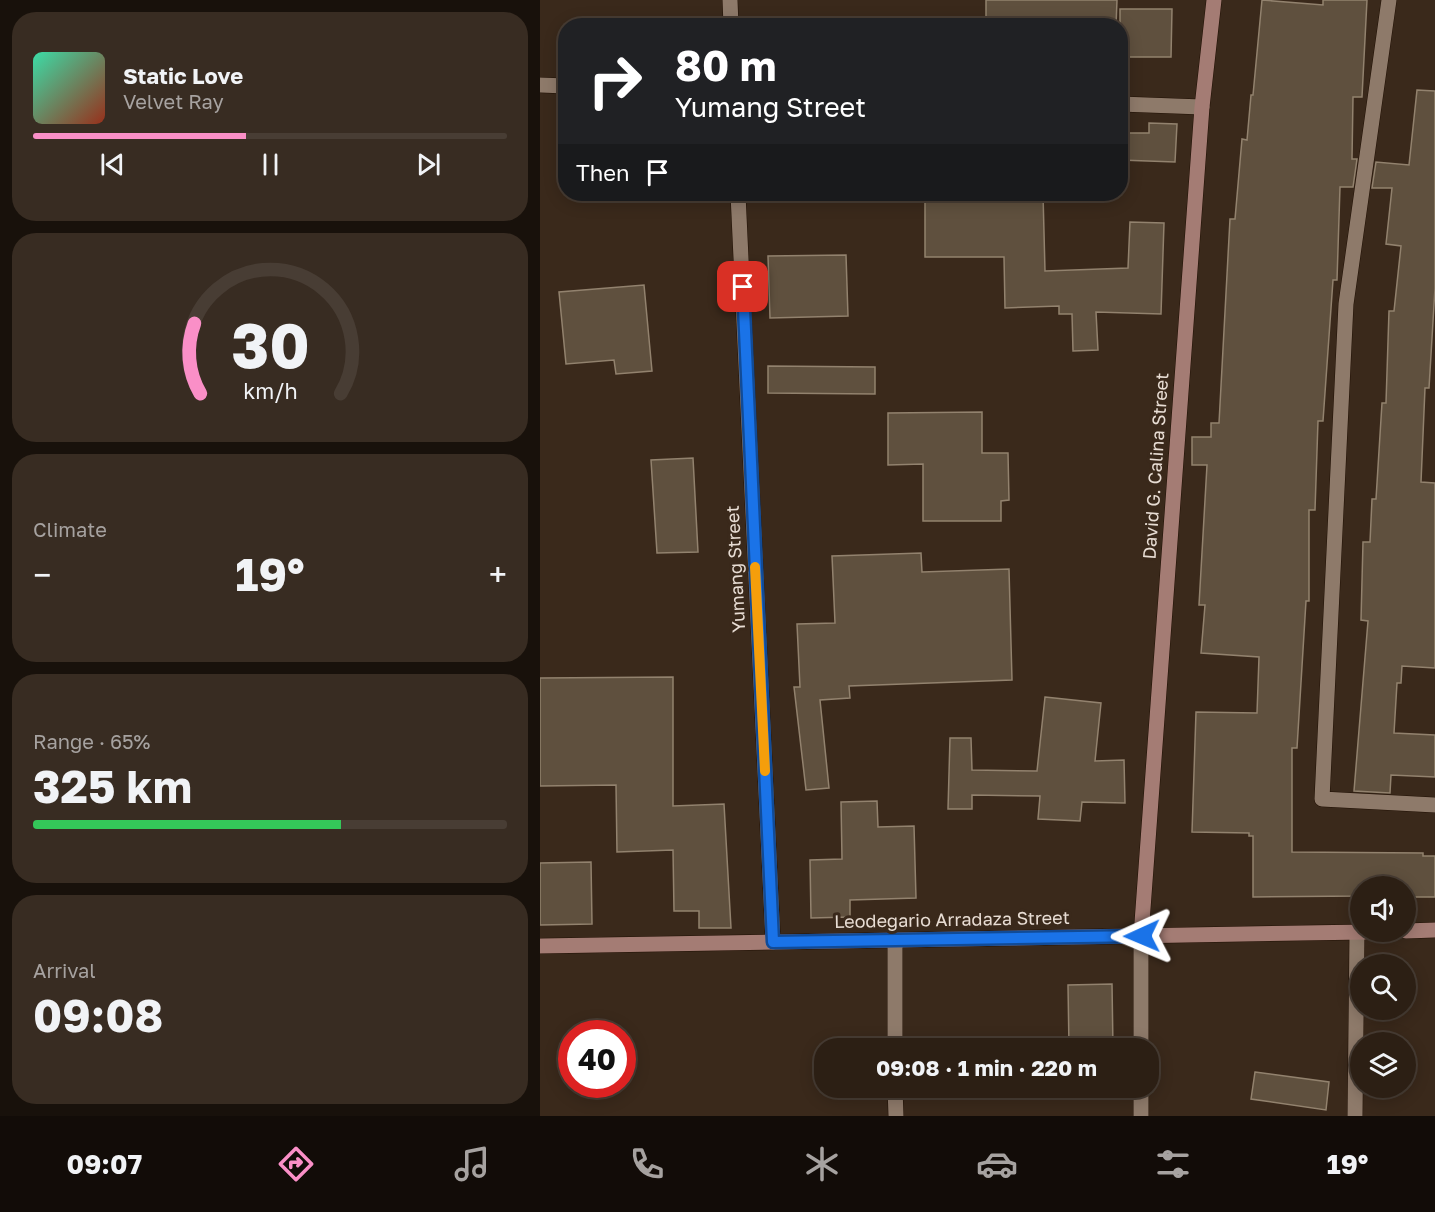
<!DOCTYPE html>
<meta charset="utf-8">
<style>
body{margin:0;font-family:"Golos Text",sans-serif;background:#382c22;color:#f1f3f6;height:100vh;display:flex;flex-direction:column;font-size:22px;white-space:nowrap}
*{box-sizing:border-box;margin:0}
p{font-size:20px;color:#a6a2a0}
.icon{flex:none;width:33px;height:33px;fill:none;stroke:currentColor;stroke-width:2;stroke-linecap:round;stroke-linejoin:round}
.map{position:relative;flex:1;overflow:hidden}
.sheet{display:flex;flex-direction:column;gap:12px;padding:12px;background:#18110b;width:540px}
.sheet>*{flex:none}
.banner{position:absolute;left:18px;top:18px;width:570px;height:183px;border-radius:24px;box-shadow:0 3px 15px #0003,0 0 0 2px #483d34;background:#202124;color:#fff;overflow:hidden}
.buttons{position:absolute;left:810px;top:876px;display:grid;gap:12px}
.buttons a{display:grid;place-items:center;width:66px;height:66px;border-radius:50%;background:#2c1f14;box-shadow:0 3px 15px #0003,0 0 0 2px #483d34;font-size:30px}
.speed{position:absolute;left:18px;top:1020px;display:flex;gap:12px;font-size:30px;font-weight:700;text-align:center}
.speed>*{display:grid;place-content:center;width:78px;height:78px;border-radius:50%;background:#2c1f14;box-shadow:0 3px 15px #0003,0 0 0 2px #483d34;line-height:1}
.speed .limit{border:9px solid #d22;background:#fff;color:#111}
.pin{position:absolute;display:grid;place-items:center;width:51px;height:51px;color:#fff;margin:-26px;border-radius:12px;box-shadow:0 3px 9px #0006}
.me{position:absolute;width:66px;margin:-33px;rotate:269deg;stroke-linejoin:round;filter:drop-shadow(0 0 4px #0008)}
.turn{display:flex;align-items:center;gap:21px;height:126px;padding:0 18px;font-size:27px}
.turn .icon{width:78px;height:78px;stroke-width:2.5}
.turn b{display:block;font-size:42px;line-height:51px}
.then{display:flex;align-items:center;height:57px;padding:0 18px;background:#0003;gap:12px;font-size:22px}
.big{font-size:45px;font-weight:700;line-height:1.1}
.sheet .widget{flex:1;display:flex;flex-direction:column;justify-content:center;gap:9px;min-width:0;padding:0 21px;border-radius:24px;background:#382c22}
.sheet .dial{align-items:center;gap:0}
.dial svg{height:156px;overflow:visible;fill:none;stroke:#483d34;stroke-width:7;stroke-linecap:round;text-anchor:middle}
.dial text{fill:#f1f3f6;stroke:none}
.song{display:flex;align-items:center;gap:18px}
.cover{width:72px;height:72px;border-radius:9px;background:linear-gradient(135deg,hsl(160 70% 55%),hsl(10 70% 35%))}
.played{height:6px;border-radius:3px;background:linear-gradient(90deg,#fa8fc7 45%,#483d34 45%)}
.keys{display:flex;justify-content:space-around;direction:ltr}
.heat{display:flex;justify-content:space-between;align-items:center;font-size:33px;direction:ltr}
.charge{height:9px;border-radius:4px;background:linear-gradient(90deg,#34c759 65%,#483d34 0)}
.trip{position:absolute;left:274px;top:1038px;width:345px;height:60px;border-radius:24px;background:#2c1f14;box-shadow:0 3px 15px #0003,0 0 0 2px #483d34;font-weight:700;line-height:60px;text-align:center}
.tab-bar{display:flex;height:96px;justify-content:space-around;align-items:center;background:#120c08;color:#a6a2a0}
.tab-bar .icon{width:42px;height:42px}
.tab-bar .active{color:#fa8fc7}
.tab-bar b{font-size:27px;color:#f1f3f6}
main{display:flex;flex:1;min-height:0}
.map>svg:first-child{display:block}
.building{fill:#5f503e;stroke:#92826e;stroke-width:1.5}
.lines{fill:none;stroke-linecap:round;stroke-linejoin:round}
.street-casing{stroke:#211105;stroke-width:16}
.secondary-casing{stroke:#211105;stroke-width:16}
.street{stroke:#8e7a6a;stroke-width:15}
.secondary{stroke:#a47c74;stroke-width:15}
.route-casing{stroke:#114b97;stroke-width:15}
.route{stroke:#1a73e8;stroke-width:10}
.slow{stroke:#f59e0b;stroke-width:10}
.labels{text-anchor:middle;stroke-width:6;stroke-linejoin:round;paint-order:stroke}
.street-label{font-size:18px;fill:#e8ddd4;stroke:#3a291b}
</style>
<main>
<section class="sheet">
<div class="widget">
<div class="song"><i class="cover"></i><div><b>Static Love</b><p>Velvet Ray</p></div></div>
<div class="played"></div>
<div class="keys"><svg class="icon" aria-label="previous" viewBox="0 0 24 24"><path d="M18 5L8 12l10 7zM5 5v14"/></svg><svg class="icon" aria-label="pause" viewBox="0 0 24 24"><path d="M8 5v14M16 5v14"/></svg><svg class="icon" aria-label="next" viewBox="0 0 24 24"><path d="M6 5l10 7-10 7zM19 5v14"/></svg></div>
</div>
<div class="widget dial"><svg viewBox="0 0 100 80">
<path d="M14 69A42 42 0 1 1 86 69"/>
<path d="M14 69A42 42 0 0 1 11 33" stroke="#fa8fc7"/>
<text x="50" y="56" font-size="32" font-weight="700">30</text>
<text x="50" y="72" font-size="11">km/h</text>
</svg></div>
<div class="widget"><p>Climate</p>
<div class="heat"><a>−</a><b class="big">19°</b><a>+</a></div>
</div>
<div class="widget"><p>Range · 65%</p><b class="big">325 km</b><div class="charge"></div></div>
<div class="widget"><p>Arrival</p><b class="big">09:08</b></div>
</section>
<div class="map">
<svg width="895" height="1116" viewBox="0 0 895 1116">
<rect width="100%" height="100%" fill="#3a291b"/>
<!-- building -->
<path class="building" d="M 446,0 L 577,0 L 576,26 L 446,26 Z
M 722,0 L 783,5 L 783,0 L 827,0 L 822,97 L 813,97 L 812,159 L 817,159 L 813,187 L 800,187 L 797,280 L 793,280 L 783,421 L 778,421 L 775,510 L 769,510 L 769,601 L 766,601 L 757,748 L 752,748 L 752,852 L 883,853 L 883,856 L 895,856 L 895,897 L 866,897 L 866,886 L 820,886 L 820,896 L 713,897 L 713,836 L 709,836 L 709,833 L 652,832 L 656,712 L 717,713 L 719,657 L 661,653 L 665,605 L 659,605 L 667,465 L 652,465 L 652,437 L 671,437 L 671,423 L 679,423 L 690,219 L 695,219 L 702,139 L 707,140 L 711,95 L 713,95 Z
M 580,9 L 632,9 L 631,57 L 580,57 Z
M 877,90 L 895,91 L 895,288 L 889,388 L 885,388 L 881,482 L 895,483 L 895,668 L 862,666 L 861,683 L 857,683 L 854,733 L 895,735 L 895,777 L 851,775 L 850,793 L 814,791 L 828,621 L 821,620 L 823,542 L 830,542 L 832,499 L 836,499 L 842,403 L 846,403 L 849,311 L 854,311 L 861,246 L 846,244 L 852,188 L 832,188 L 836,162 L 869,165 Z
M 609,123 L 637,124 L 635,162 L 580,160 L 580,133 L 609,133 Z
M 385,194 L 503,194 L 505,271 L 588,268 L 590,222 L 624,223 L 621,314 L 556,312 L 558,350 L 533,351 L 532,314 L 519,314 L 519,306 L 465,308 L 464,257 L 385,257 Z
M 306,255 L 308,316 L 230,318 L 228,256 Z
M 104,285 L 112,371 L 76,374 L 74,360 L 26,364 L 19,292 Z
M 228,366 L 335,367 L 335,394 L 228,393 Z
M 442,412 L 442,453 L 468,453 L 469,500 L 461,501 L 461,521 L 383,521 L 383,464 L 348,465 L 348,413 Z
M 153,458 L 158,552 L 117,553 L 111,460 Z
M 381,553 L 382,572 L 469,569 L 472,680 L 309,686 L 310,698 L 280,700 L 289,788 L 266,790 L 254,687 L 260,687 L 257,624 L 295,623 L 292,556 Z
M 133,677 L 133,806 L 184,804 L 191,928 L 159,928 L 159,911 L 134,911 L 133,850 L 77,852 L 76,785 L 0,786 L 0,678 Z
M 505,697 L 561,703 L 555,761 L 584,760 L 585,803 L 542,802 L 540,821 L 498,819 L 500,796 L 432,795 L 432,809 L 408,809 L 410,738 L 431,738 L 432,770 L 497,771 Z
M 337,801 L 338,827 L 374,826 L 376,898 L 310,900 L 310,917 L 271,918 L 270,860 L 302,859 L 301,802 Z
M 51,862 L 52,924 L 0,925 L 0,863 Z
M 572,984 L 573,1048 L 529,1048 L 528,985 Z
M 715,1072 L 789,1082 L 786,1110 L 711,1099 Z"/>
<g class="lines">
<!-- street casing -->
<g class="street-casing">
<path id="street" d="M 190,0 L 191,26
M 849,0 L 806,304 L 782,799 L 895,805
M 0,85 L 26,86
M 580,104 L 662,107
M 198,194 L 233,942
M 355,940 L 355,1048
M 601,1048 L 601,936
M 355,1088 L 356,1116
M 601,1116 L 601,1088
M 815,1116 L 817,932"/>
</g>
<!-- secondary casing -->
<g class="secondary-casing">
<path id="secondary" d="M 866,931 L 895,930
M 601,936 L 662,107 L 674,0
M 0,946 L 825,932"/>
</g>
<!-- street -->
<use href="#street" class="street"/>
<!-- secondary -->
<use href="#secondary" class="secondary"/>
</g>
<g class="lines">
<!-- route casing -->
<g class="route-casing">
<path id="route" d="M 203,287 L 233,942 L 602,936"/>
</g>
<!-- route -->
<use href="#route" class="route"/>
<!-- slow -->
<path class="slow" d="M 215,567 L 225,771"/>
</g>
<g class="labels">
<!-- street labels -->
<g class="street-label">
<text transform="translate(616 466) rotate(-86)" y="6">David G. Calina Street</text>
<text transform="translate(196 569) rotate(-93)" y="6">Yumang Street</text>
<text transform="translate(412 920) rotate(-1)" y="6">Leodegario Arradaza Street</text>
</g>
</g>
</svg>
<div class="buttons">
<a><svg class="icon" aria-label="sound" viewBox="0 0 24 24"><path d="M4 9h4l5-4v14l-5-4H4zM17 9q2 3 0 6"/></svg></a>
<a><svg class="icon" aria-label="search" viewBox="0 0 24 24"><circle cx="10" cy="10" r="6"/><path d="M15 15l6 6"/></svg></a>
<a><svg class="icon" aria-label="layers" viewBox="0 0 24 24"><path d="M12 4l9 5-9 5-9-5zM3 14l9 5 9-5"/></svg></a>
</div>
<div class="speed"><div class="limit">40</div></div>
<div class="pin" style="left:203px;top:287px;background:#d93025"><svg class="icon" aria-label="arrive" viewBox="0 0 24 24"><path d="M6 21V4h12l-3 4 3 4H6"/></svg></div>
<svg class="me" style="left:602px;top:936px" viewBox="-20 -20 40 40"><path d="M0-17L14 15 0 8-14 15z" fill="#1a73e8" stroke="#fff" stroke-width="4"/></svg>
<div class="trip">09:08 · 1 min · 220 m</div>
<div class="banner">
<div class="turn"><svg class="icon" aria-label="right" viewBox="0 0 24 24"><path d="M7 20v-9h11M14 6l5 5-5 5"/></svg><div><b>80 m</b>Yumang Street</div></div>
<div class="then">Then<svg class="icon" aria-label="arrive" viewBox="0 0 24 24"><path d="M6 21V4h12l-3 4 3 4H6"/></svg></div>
</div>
</div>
</main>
<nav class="tab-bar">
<b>09:07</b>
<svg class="icon active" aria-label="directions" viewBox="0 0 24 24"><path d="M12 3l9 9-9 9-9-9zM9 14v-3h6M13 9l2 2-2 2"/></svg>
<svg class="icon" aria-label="music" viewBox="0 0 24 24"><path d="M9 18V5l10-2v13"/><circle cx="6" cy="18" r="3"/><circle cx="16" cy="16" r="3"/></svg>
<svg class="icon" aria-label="phone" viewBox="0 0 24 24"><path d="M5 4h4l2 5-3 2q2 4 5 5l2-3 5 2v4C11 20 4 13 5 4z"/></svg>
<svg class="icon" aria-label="climate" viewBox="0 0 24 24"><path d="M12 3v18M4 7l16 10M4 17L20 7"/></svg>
<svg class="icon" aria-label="car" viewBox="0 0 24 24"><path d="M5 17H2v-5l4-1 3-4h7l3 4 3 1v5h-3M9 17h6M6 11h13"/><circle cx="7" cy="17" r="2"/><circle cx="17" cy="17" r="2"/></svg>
<svg class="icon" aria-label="filters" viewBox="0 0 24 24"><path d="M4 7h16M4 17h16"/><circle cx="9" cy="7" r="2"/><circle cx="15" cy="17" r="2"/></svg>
<b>19°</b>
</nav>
